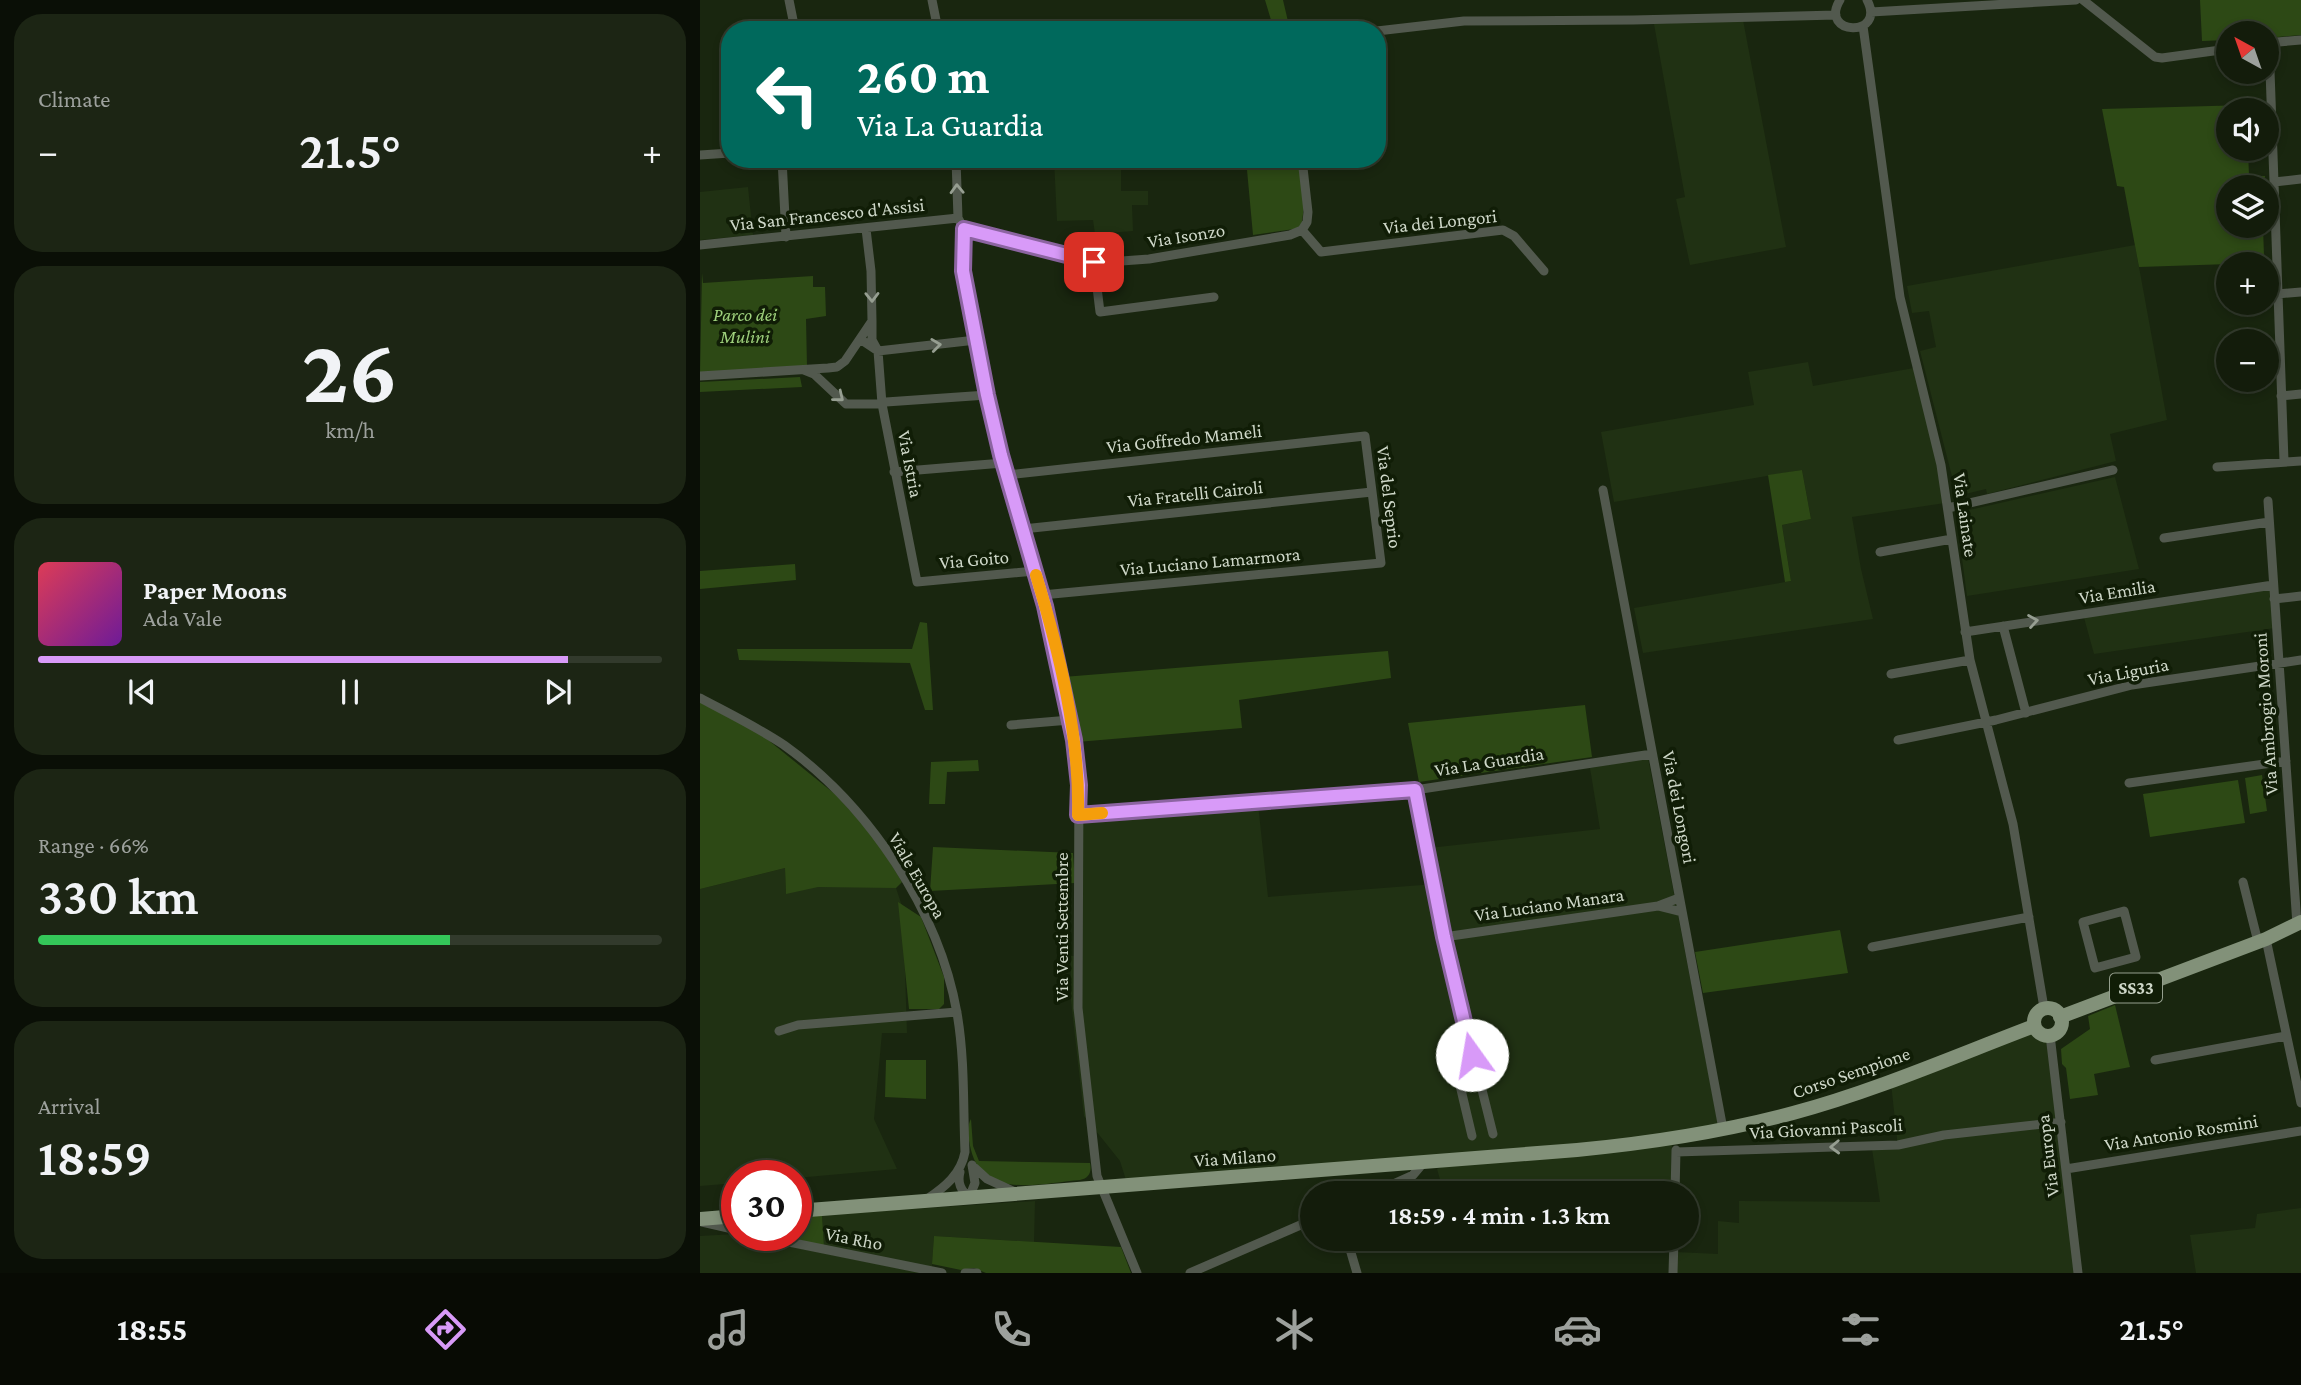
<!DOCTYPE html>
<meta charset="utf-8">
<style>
body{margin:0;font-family:"Crimson Pro",serif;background:#1c2514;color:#f1f3f6;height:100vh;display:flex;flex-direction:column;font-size:26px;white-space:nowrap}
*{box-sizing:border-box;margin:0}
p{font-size:23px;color:#9da19d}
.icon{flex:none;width:38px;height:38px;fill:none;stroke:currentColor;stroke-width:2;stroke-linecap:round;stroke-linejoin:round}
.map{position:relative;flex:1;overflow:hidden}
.panel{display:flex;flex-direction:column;gap:14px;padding:14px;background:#0a0f06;width:700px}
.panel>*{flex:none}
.hud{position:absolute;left:21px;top:21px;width:665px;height:147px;border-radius:28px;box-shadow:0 4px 10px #0003,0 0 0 2px #323a2c;background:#00695c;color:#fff;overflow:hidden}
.needle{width:46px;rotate:320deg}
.buttons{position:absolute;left:1516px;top:21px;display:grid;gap:14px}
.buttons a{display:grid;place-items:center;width:63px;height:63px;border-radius:50%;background:#131c0b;box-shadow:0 4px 10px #0003,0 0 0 2px #323a2c;font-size:35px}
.speed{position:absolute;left:21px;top:1160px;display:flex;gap:14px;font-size:35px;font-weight:700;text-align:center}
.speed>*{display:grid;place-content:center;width:91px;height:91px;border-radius:50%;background:#131c0b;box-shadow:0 4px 10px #0003,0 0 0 2px #323a2c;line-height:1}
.speed .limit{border:10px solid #d22;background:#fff;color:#111}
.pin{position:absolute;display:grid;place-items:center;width:60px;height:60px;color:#fff;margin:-30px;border-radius:14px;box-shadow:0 4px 10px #0006}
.me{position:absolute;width:77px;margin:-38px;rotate:347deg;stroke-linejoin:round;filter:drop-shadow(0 0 5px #0008)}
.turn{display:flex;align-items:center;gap:24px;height:147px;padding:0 21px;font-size:32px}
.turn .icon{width:91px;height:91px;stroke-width:2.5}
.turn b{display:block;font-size:49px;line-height:60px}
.big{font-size:52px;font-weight:600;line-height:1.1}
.panel .widget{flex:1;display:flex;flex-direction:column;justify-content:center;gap:10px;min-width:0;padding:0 24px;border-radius:28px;background:#1c2514}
.panel .dial{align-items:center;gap:0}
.dial b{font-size:91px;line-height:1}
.song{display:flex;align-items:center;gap:21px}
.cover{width:84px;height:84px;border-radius:10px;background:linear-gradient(135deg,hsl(350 70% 55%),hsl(280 70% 35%))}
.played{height:7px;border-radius:4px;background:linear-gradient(90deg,#d89af8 85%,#323a2c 85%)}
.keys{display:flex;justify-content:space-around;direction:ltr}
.heat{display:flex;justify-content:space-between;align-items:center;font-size:38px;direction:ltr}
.charge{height:10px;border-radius:5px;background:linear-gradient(90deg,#34c759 66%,#323a2c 0)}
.trip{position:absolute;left:600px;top:1181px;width:399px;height:70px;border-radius:35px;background:#131c0b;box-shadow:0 4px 10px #0003,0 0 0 2px #323a2c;font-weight:600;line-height:70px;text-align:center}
.menu{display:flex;height:112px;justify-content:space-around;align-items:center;background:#080b04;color:#9da19d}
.menu .icon{width:49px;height:49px}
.menu .active{color:#d89af8}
.menu b{font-size:32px;color:#f1f3f6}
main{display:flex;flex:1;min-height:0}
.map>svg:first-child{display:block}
.built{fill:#203113}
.green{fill:#2d4915}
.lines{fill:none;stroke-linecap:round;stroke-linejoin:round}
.street{stroke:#52594e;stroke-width:9}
.primary{stroke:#829179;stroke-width:14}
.oneway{stroke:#969e91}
.route-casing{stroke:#8c64a1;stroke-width:18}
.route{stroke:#d89af8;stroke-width:12}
.slow{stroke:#f59e0b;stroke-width:12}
.labels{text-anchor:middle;stroke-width:7;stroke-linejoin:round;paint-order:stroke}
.shield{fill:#101d06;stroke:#959f8e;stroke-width:2}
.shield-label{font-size:18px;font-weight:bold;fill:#ced7c8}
.street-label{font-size:19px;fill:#ced7c8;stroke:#101d06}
.park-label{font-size:19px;font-style:italic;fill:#9ed07c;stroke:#101d06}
</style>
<main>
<section class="panel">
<div class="widget"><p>Climate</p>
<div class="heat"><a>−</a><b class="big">21.5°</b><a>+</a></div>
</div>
<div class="widget dial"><b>26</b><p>km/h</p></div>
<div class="widget">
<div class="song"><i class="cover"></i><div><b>Paper Moons</b><p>Ada Vale</p></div></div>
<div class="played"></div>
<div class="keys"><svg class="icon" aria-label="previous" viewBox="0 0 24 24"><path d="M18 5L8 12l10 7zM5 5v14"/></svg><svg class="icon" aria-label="pause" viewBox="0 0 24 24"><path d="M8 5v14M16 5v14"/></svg><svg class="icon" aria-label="next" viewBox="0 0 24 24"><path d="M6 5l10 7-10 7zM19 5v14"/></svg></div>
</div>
<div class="widget"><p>Range · 66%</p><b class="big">330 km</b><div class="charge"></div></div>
<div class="widget"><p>Arrival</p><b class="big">18:59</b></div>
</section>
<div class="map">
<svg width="1601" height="1273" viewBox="0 0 1601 1273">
<rect width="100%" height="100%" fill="#19260f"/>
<!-- built -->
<path class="built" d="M 1043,20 L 1086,247 L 990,265 L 976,199 L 985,197 L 954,24 Z
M 354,159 L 421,159 L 421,191 L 448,191 L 448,205 L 432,205 L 433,231 L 395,234 L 393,220 L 357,221 Z
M 48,187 L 53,235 L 0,240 L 0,192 Z
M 1435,245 L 1467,420 L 1410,434 L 1416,461 L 1287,494 L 1286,489 L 1257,496 L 1220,351 L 1236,347 L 1229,311 L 1212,313 L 1207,286 Z
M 1108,362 L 1113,386 L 1214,368 L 1239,465 L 1245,503 L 1152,517 L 1161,569 L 1173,619 L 943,653 L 934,608 L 1091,581 L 1082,525 L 1111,519 L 1102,470 L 914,502 L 901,432 L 1054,405 L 1048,372 Z
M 1415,477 L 1439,569 L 1267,596 L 1256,513 Z
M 1573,586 L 1575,628 L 1394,654 L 1383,614 Z
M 948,758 L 1019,1129 L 976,1137 L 426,1180 L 420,1161 L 384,1116 L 371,1001 L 371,956 L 374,956 L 374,818 L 558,804 L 568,897 L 735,884 L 729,848 L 900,829 L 890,768 Z
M 85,868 L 86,893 L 120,885 L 195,885 L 203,909 L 207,1033 L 182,1033 L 174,1119 L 197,1169 L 96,1178 L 96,1176 L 37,1176 L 37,1183 L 0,1186 L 0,889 Z
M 1344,1026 L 1349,1047 L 1376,1273 L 975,1273 L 976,1252 L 1018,1254 L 1018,1221 L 1039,1223 L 1039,1201 L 1180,1202 L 1172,1149 L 1198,1148 L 1191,1083 Z
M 972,1144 L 971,1193 L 744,1193 L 737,1169 L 747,1165 Z
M 335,1201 L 334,1242 L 234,1236 L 232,1267 L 124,1246 L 122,1215 Z
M 1601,1208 L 1601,1273 L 1496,1273 L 1490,1235 L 1555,1228 L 1557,1214 Z
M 35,1234 L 37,1236 L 222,1273 L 0,1273 L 0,1236 Z"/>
<!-- green -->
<path class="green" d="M 565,0 L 583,0 L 590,30 L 574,30 Z
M 1500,0 L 1601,0 L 1601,35 L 1566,38 L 1566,33 L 1528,33 L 1528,40 L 1502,41 Z
M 1547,105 L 1547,110 L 1528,110 L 1528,149 L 1548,149 L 1549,176 L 1565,176 L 1564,187 L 1528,187 L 1528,226 L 1563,226 L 1564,256 L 1560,258 L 1560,262 L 1571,262 L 1571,282 L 1566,286 L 1566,264 L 1560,263 L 1439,267 L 1424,187 L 1417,186 L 1402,109 Z
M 546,159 L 598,159 L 604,207 L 601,228 L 553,235 Z
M 2,273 L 3,283 L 113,276 L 113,287 L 125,287 L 126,316 L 106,319 L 107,367 L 0,373 Z
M 100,377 L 102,387 L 0,392 L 0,382 Z
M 1102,470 L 1111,519 L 1082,525 L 1091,581 L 1085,582 L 1068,475 Z
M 95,564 L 96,580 L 0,589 L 0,571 Z
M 220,622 L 227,623 L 233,710 L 225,710 L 210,663 L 39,660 L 37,649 L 212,649 Z
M 688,651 L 691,678 L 539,700 L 542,728 L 377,742 L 363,677 Z
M 0,702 L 62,735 L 136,795 L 175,838 L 202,882 L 196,888 L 118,887 L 86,894 L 85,868 L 0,889 Z
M 885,705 L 892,757 L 719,782 L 708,723 Z
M 278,760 L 279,771 L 247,772 L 245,804 L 229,804 L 231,762 Z
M 1562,775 L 1567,811 L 1550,814 L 1545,778 Z
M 1538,780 L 1545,823 L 1450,837 L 1443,794 Z
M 233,847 L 373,853 L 375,883 L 230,891 Z
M 198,902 L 221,917 L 244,977 L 244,1004 L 239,1009 L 209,1009 Z
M 1140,930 L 1148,973 L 1003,993 L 995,952 Z
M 1415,1005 L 1430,1067 L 1394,1074 L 1398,1095 L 1370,1099 L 1366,1068 L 1362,1064 L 1361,1049 L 1390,1029 L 1388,1016 Z
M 186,1060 L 226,1060 L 226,1099 L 185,1097 Z
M 271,1119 L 273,1146 L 279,1161 L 390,1163 C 392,1172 389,1178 380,1180 C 343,1183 283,1200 271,1150 C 269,1141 266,1127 271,1119 Z
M 122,1215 L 124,1246 L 77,1236 L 96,1236 L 96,1217 Z
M 234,1236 L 421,1247 L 431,1273 L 286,1273 L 274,1268 L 261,1270 L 232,1264 Z"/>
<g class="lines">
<!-- street -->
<path class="street" d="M 89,0 L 95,30
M 232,0 L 238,30
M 1140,0 C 1118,36 1187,38 1167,0
M 1383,0 L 1455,57 L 1462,58 L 1528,49
M 1171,12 L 1376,0
M 1163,26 L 1200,297 L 1241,465 L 1270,660 L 1313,824 L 1344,1008
M 677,31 L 764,21 L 933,20 L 1136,15
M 1566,43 L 1601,40
M 1569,43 L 1584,461
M 0,155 L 30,153
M 82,159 L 86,237
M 256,159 L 258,218 L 264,229 L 263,271 L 276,340 L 301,455 L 345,606 L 374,740 L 379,785 L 378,1008 L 397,1176 L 437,1273
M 1574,182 L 1601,179
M 264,229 L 394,263 L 449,259 L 590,235 L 602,230 L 607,222 L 608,212 L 602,159
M 602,230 L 621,252 L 803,230 L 814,236 L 844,271
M 0,245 L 258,218
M 394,263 L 400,312 L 514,297
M 1577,294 L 1601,292
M 172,321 L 172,340 L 178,351 L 276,340
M 160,339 L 178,351 L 182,404 L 217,582 L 335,571
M 104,370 L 114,374 L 146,404 L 182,404 L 186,402 L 287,395
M 0,376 L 128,368 L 137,367 L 145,361 L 172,321 L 171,271 L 166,229
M 1581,396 L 1601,394
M 1517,467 L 1601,461
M 194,472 L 303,463
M 307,475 L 665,436 L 681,563 L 342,595
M 903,490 L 1023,1129
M 1568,501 L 1597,925
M 1248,508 L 1413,470
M 323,529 L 672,492
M 1464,538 L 1569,522
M 1180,552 L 1252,539
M 1574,599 L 1601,596
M 1303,626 L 1326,713
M 1265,632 L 1573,585
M 1191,674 L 1270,660
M 0,698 C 28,713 57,727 84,745 C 168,805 239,910 257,1013 C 265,1059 263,1106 265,1152 C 261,1174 245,1187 227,1199
M 311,725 L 370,720
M 1198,740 L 1296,720 L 1432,685 L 1601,660
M 1429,783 L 1586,761
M 715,790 L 744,937 L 793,1134
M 378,815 L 715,790 L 952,754
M 1543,882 L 1558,942
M 958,906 L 982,912
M 1424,911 L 1436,957 L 1395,968 L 1383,922 Z
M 744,937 L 958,906 L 979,898
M 1566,939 L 1601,1103
M 1172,947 L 1329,917
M 79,1031 L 98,1025 L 257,1012
M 1350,1035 L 1378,1273
M 772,1055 L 758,1077 L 772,1136
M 1455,1060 L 1586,1036
M 976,1152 L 1198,1145 L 1244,1135 L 1361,1122
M 275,1168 L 287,1179 L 313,1191
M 1366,1169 L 1601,1131
M 260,1172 C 257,1183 261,1190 269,1198 L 275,1183 L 272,1165
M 671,1194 L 713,1175 L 724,1162
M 975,1194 L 976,1150
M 2,1222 L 37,1230
M 59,1236 L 242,1273
M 647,1239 L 657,1273
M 265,1273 L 277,1273
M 490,1273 L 612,1220
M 973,1273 L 974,1239"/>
<!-- primary -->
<path class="primary" d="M1334 1022a14 14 0 1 1 28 0a14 14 0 1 1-28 0Z
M 1360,1017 L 1566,939 L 1601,922
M 96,1211 L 877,1150 C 950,1143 1022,1132 1093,1113 C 1175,1091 1255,1056 1334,1026
M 0,1219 L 37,1216"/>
</g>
<!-- one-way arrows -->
<defs><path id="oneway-chevron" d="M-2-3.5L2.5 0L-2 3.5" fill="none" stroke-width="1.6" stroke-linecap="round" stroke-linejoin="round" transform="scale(1.75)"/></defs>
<g class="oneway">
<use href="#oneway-chevron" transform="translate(257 189) rotate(-92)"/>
<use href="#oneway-chevron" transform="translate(172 297) rotate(89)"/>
<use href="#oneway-chevron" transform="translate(236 345) rotate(-7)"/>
<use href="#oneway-chevron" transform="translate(139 397) rotate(39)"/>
<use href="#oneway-chevron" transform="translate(1333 621) rotate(-9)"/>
<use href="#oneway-chevron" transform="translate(1135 1147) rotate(178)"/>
</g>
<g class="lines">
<!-- route casing -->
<g class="route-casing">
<path id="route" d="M 394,262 L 264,229 L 263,271 L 287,395 L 301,455 L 345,606 L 374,740 L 379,785 L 378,815 L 715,790 L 744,937 L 772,1055"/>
</g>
<!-- route -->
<use href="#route" class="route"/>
<!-- slow -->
<path class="slow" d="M 336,575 C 359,651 380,736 378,815 L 402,813"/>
</g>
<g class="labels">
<!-- shield labels -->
<rect class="shield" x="1410" y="973.5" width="52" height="29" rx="5"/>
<g class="shield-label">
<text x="1436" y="994">SS33</text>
</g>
<!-- street labels -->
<g class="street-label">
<text transform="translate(127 214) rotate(-6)" y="7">Via San Francesco d'Assisi</text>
<text transform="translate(740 221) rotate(-6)" y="7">Via dei Longori</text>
<text transform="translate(486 235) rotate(-9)" y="7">Via Isonzo</text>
<text transform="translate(484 438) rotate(-6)" y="7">Via Goffredo Mameli</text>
<text transform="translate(211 464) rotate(79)" y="7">Via Istria</text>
<text transform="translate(495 493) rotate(-6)" y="7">Via Fratelli Cairoli</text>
<text transform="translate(690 497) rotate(83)" y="7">Via del Seprio</text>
<text transform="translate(1266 515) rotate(82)" y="7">Via Lainate</text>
<text transform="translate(274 559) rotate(-5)" y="7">Via Goito</text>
<text transform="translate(510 561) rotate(-5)" y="7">Via Luciano Lamarmora</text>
<text transform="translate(1417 591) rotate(-9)" y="7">Via Emilia</text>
<text transform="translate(1428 671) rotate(-11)" y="7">Via Liguria</text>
<text transform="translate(1565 714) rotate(-94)" y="7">Via Ambrogio Moroni</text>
<text transform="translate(789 761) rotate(-9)" y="7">Via La Guardia</text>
<text transform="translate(980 807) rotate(79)" y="7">Via dei Longori</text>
<text transform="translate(218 875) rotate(60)" y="7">Viale Europa</text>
<text transform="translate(849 904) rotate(-8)" y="7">Via Luciano Manara</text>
<text transform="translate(361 927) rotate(-90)" y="7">Via Venti Settembre</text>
<text transform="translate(1151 1072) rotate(-19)" y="7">Corso Sempione</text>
<text transform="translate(1126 1128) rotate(-3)" y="7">Via Giovanni Pascoli</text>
<text transform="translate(1481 1132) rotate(-9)" y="7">Via Antonio Rosmini</text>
<text transform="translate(1347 1156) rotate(-97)" y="7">Via Europa</text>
<text transform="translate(535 1157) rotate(-4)" y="7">Via Milano</text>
<text transform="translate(154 1238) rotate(11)" y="7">Via Rho</text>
</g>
<!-- park labels -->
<g class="park-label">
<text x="45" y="321">Parco dei<tspan x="45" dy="22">Mulini</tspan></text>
</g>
</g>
</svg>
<div class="buttons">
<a><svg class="needle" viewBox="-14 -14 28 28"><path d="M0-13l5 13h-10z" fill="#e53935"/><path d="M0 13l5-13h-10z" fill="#9da19d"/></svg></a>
<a><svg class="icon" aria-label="sound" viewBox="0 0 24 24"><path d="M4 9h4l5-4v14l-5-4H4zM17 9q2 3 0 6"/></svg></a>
<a><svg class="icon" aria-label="layers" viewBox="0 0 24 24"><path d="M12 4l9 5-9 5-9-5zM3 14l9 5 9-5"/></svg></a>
<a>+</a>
<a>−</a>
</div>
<div class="speed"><div class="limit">30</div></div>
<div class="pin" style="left:394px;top:262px;background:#d93025"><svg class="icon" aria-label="arrive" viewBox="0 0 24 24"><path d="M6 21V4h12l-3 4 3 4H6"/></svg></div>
<svg class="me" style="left:772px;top:1055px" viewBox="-20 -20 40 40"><circle r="19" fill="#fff"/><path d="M0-13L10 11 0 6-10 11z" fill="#d89af8"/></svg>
<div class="trip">18:59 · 4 min · 1.3 km</div>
<div class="hud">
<div class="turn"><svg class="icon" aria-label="left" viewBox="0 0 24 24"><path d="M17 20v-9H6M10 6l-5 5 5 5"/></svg><div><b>260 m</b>Via La Guardia</div></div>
</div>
</div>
</main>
<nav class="menu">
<b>18:55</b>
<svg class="icon active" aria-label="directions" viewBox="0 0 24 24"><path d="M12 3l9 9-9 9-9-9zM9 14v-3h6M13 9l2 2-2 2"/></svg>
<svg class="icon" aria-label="music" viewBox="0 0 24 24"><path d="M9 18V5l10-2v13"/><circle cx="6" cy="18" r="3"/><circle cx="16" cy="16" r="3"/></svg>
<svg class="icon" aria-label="phone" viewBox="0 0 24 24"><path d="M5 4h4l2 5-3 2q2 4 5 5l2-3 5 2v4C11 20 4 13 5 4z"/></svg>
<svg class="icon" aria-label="climate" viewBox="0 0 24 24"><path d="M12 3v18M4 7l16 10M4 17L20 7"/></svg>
<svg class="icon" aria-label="car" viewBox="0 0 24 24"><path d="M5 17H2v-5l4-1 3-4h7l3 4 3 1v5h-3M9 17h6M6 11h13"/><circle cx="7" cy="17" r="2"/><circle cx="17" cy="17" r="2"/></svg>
<svg class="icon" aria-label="filters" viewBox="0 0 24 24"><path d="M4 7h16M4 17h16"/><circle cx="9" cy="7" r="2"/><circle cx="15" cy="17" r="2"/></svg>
<b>21.5°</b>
</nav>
